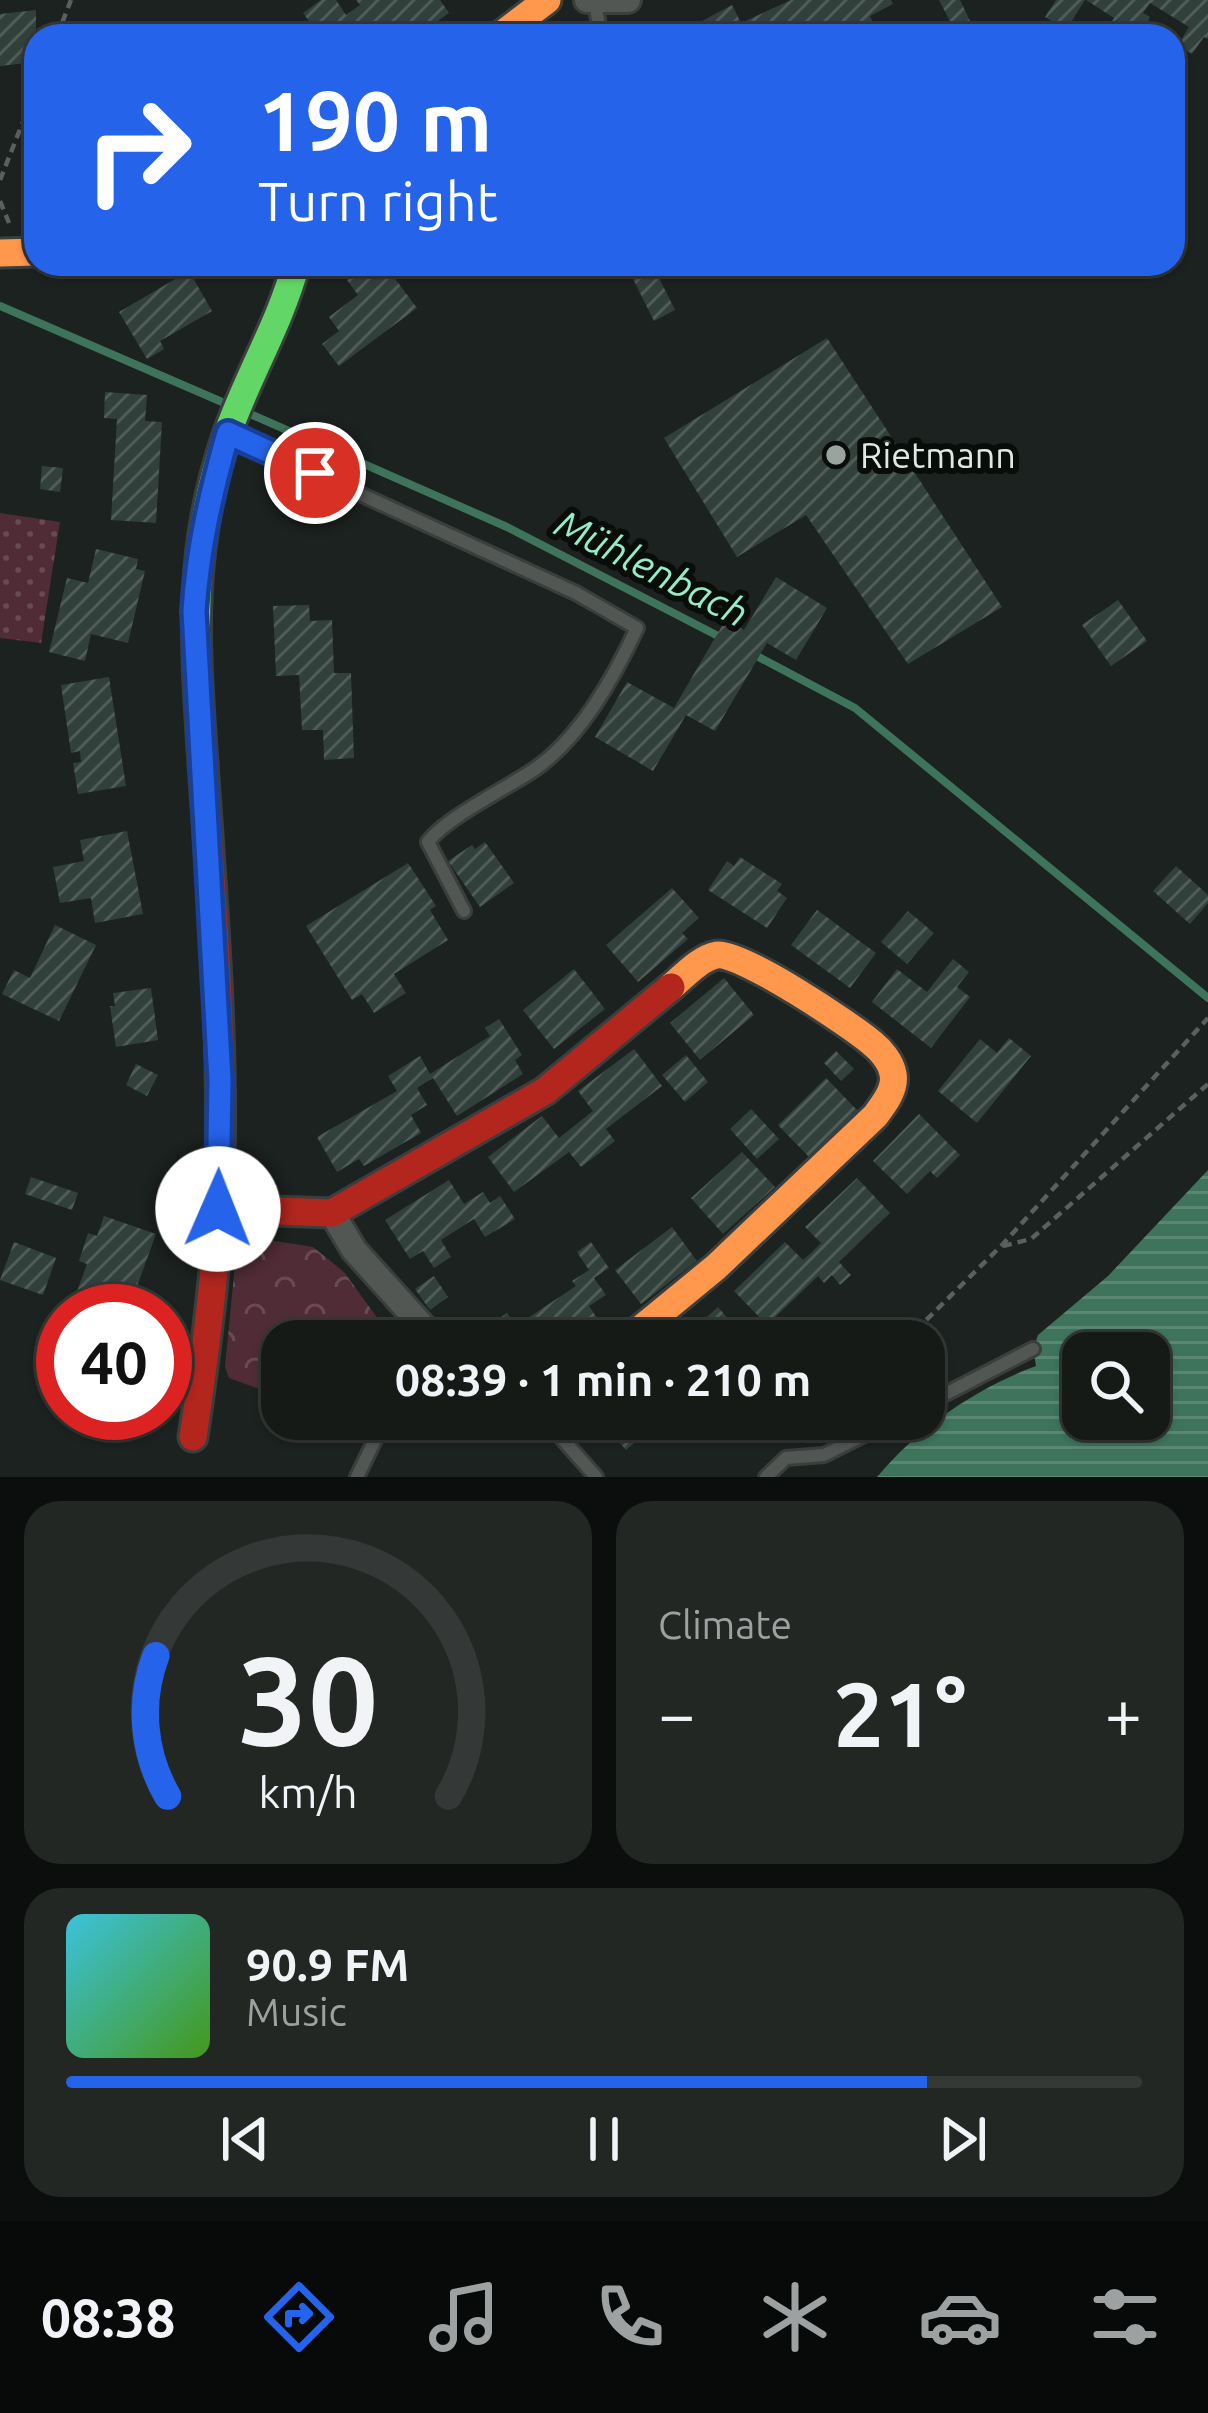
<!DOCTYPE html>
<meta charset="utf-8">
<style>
body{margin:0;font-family:Ubuntu,sans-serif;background:#222724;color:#f1f3f6;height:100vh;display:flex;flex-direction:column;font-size:45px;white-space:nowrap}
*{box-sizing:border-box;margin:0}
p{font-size:39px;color:#9da1a1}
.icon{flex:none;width:66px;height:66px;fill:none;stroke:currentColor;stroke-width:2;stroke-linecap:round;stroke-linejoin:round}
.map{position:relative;height:1477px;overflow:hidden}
.panel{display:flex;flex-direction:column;gap:24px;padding:24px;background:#0c0e0d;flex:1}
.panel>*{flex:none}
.banner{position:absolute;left:24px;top:24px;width:1161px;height:252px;border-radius:36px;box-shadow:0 3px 9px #0004,0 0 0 3px #343836;background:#2563eb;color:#fff;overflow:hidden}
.tools{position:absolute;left:1062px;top:1332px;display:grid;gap:24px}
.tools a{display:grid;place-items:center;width:108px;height:108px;border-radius:24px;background:#151a17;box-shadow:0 3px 9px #0004,0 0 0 3px #343836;font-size:60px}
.speed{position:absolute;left:36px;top:1284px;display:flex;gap:24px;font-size:60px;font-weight:700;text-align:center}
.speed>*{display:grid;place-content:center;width:156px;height:156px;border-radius:50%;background:#151a17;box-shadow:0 3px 9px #0004,0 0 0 3px #343836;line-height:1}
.speed .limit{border:18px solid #d22;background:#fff;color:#111}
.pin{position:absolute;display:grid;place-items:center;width:102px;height:102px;color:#fff;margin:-51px;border:6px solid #fff;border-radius:50%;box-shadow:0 3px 12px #0007}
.me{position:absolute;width:132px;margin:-66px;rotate:1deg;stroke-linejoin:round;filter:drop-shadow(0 0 9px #0008)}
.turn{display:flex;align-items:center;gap:42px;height:252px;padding:0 36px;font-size:54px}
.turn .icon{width:156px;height:156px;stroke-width:2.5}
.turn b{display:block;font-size:84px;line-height:102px}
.big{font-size:90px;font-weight:700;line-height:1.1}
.panel .card{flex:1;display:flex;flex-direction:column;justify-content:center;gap:18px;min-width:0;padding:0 42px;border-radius:36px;background:#222724}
.panel .dial{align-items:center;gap:0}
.dial svg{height:312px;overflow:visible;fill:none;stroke:#343836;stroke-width:7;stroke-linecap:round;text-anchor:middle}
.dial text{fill:#f1f3f6;stroke:none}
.song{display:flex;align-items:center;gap:36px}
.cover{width:144px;height:144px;border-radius:18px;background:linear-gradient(135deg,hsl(190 70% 55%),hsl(100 70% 35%))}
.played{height:12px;border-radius:6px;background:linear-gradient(90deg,#2563eb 80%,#343836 80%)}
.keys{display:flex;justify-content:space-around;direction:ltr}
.heat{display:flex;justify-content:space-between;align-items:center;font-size:66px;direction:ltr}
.panel .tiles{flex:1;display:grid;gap:24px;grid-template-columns:1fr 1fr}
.card:last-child{grid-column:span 2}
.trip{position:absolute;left:261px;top:1320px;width:684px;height:120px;border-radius:36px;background:#151a17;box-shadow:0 3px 9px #0004,0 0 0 3px #343836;font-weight:700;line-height:120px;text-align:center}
.tabs{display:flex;height:192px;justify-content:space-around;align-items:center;background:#080a09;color:#9da1a1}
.tabs .icon{width:84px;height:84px}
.tabs .on{color:#2563eb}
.tabs b{font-size:54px;color:#f1f3f6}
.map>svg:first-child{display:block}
.grass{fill:url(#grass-dots)}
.park{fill:url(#park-crowns)}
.water{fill:url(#water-rules);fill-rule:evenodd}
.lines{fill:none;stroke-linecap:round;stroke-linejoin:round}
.stream{stroke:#3e735c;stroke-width:8}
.building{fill:url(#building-hatch)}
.lane-casing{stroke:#3a3f3d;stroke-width:18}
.street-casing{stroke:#3a3f3d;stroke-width:30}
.fast-casing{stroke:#3a3f3d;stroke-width:33}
.slow-casing{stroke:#3a3f3d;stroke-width:33}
.jam-casing{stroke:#3a3f3d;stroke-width:33}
.path{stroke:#5b5f5d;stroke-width:4.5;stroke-dasharray:9 6;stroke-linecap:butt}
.lane{stroke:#525754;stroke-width:12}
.street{stroke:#525754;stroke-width:24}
.fast{stroke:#63d668;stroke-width:27}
.slow{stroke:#ff974d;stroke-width:27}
.jam{stroke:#b3261e;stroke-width:27}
.route-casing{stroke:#184099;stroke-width:30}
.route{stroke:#2563eb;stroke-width:21}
.poi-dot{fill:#9ba39f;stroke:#080d0a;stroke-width:4.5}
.labels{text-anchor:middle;stroke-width:12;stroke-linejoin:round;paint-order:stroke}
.poi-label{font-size:36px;fill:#e0e8e4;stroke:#080d0a;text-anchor:start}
.water-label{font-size:39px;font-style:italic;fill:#94edc6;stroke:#080d0a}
</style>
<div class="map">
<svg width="1208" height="1477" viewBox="0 0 1208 1477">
<defs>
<pattern id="grass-dots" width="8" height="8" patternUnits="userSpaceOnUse" patternTransform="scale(3)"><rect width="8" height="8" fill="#502c36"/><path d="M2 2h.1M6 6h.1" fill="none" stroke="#694b53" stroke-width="1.8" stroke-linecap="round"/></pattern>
<pattern id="park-crowns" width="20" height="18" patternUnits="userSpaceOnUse" patternTransform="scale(3)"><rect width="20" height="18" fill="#502c36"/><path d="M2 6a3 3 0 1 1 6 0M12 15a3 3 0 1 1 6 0" fill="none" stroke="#694b53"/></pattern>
<pattern id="water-rules" width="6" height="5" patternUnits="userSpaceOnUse" patternTransform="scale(3)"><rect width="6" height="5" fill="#3e735c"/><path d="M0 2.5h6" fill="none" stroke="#5a8773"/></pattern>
<pattern id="building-hatch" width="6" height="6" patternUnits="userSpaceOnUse" patternTransform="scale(3)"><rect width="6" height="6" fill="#32403b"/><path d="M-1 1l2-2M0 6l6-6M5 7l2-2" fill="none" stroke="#4f5c57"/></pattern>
</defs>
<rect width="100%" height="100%" fill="#1c221f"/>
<!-- grass -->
<path class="grass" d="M 0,513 L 60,522 L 41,643 L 0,638 Z"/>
<!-- park -->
<path class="park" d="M 263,1239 L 313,1247 L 344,1272 L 394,1341 L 282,1341 L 282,1397 L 229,1378 L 225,1367 L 236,1255 Z"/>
<!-- water -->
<path class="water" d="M 1208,1170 L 1208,1477 L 877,1477 C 918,1428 976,1388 1036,1366 L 1033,1349 L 1038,1335 L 1108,1276 ZM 1083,1353 L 1149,1353 L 1149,1419 L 1083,1419 Z"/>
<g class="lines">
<!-- stream -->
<path class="stream" d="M 0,306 L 229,405
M 248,413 L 507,527 L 722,638
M 751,653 L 855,708 L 1208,998"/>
</g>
<!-- building -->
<path class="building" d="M 321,0 L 336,0 L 346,15 L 360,5 L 356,0 L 440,0 L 449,13 L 417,36 L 320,36 L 303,13 Z
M 791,0 L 891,0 L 893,4 L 870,16 L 879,36 L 853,36 L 848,25 L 832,36 L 674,36 L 732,5 L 741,23 Z
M 939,0 L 960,0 L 970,21 L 954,29 Z
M 1056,0 L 1085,0 L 1066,30 L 1045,17 Z
M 1086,0 L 1208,0 L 1208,39 L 1204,37 L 1192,54 L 1178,45 L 1189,27 L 1150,3 L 1143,13 L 1150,17 L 1144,27 L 1137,23 L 1129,36 L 1121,36 L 1108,28 L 1114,18 Z
M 36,10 L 36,62 L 0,66 L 0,14 Z
M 368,264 L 384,264 L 417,308 L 339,366 L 322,344 L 339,331 L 329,317 L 358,295 L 347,280 Z
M 654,268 L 675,310 L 654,321 L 633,279 Z
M 189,271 L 212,311 L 160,341 L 164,349 L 147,359 L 119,312 Z
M 827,338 L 1002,607 L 908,664 L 806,515 L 737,557 L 664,438 Z
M 105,392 L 147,395 L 145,421 L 162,422 L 156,523 L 111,520 L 117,419 L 104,418 Z
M 42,466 L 63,468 L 60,492 L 40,489 Z
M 96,549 L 138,559 L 136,569 L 145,571 L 128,643 L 91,634 L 85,661 L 49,652 L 67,578 L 88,583 Z
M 776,577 L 827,608 L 796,660 L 767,643 L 715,731 L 686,715 L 653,771 L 595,737 L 627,682 L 674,708 L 726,619 L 744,630 Z
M 1118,600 L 1147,641 L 1111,666 L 1082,625 Z
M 309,605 L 310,621 L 332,620 L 334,673 L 351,673 L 354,758 L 324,760 L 323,730 L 302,730 L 299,675 L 276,676 L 273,606 Z
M 109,677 L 126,786 L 78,794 L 73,763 L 81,762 L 80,751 L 71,753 L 61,685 Z
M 127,831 L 143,914 L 95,923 L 91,898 L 60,903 L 53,867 L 84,861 L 80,840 Z
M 485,842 L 514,883 L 480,907 L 448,861 L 472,845 L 475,849 Z
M 740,857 L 782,884 L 777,891 L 787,898 L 767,928 L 708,890 L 727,861 L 734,866 Z
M 408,863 L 436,906 L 430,910 L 448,940 L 394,974 L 406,993 L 374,1013 L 362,994 L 352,1000 L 306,926 Z
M 1176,866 L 1208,895 L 1208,903 L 1190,924 L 1153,891 Z
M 672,888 L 699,918 L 682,933 L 688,939 L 638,982 L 606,945 Z
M 817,910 L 876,953 L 850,988 L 791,945 Z
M 908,911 L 934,933 L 907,964 L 881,942 Z
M 55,925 L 96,945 L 59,1021 L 2,994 L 14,970 L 30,978 Z
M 953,959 L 969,972 L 957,987 L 970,997 L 931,1048 L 872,1002 L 897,969 L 927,992 Z
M 574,969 L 605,1009 L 554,1049 L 523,1010 Z
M 724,978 L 754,1015 L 700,1060 L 670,1023 Z
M 151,988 L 158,1040 L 116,1047 L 110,1006 L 115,1006 L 113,993 Z
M 499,1019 L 522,1055 L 515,1060 L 523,1074 L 457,1116 L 433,1078 L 417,1088 L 427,1105 L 411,1115 L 421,1133 L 364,1166 L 359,1159 L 337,1172 L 317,1137 L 397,1091 L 388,1076 L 420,1056 L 430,1074 L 490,1036 L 485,1028 Z
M 1009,1038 L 1031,1056 L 977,1123 L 938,1091 L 980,1039 L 997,1053 Z
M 634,1049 L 662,1086 L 606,1129 L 615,1141 L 581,1167 L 569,1152 L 514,1192 L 488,1157 L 542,1116 L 559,1138 L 593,1111 L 578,1091 Z
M 836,1051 L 854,1069 L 841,1081 L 824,1063 Z
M 686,1055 L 708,1082 L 685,1102 L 662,1075 Z
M 136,1064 L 158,1075 L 147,1096 L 126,1085 Z
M 826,1078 L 858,1111 L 810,1158 L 778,1125 Z
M 751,1109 L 779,1139 L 757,1159 L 730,1129 Z
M 919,1114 L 960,1155 L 937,1178 L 930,1171 L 907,1194 L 873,1161 Z
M 742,1152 L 775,1187 L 723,1234 L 691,1198 Z
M 31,1177 L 78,1193 L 72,1210 L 25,1194 Z
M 857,1178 L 890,1213 L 839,1262 L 851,1275 L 840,1285 L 832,1275 L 824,1283 L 818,1276 L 767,1325 L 734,1291 L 785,1242 L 803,1260 L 811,1253 L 821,1243 L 805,1227 Z
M 449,1180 L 464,1204 L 483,1192 L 490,1203 L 500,1196 L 515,1219 L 485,1237 L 474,1219 L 441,1240 L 451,1257 L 434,1268 L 423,1251 L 410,1259 L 385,1220 Z
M 104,1216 L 156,1234 L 128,1311 L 98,1311 L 73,1302 L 87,1264 L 79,1261 L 88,1233 L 97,1236 Z
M 672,1227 L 697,1261 L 641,1304 L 615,1270 Z
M 14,1242 L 56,1258 L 43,1295 L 0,1280 Z
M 591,1242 L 609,1268 L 594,1278 L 606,1295 L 589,1306 L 605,1330 L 588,1341 L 496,1341 L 487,1327 L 507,1313 L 516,1326 L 576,1286 L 572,1281 L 589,1270 L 577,1252 Z
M 434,1276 L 448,1297 L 430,1310 L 415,1289 Z
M 718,1307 L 747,1341 L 680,1341 L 692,1330 Z
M 56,1346 L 63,1348 L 63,1395 L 42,1387 Z
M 599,1419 L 686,1419 L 662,1439 L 652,1428 L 626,1450 Z"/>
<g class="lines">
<!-- lane casing -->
<g class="lane-casing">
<path id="lane" d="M 595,3 L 601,36
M 229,434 L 576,593 L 637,628 C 614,677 581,737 535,769 C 507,788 447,817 428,842 L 464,911
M 924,1405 L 1033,1349
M 545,1419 L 596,1477
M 357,1477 L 385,1419
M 766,1477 L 786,1458 L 824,1455 L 896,1419"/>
</g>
<!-- street casing -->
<g class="street-casing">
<path id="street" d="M 587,0 L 628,0
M 332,1213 L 354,1250 L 436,1341"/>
</g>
<!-- fast casing -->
<g class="fast-casing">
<path id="fast" d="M 203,764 C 195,644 187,552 227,435 C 247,377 280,324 296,264"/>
</g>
<!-- slow casing -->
<g class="slow-casing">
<path id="slow" d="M 500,36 L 547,0
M 0,253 L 36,252
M 626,1341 L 716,1267 L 875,1116 C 884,1104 896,1089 893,1074 C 891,1062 881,1050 872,1043 C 851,1025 740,951 717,955 C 700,958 684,976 671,987"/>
</g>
<!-- jam casing -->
<g class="jam-casing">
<path id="jam" d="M 218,1209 L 332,1213 L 545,1091 L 671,987
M 193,1437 C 203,1370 212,1303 217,1235 C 227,1079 214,920 203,764"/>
</g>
<!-- path -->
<path class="path" d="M 57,36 L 71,0
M 0,180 L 36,89
M 0,201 L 9,223
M 1003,1246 L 1031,1239 L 1208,1084
M 905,1341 L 1002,1245 L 1208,1018
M 808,1436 L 825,1419"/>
<!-- lane -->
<use href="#lane" class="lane"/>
<!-- street -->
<use href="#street" class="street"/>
<!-- fast -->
<use href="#fast" class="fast"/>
<!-- slow -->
<use href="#slow" class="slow"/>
<!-- jam -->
<use href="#jam" class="jam"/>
</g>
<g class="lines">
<!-- route casing -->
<g class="route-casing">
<path id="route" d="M 218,1209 L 220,1080 L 194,611 C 198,549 211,493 228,433 L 315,473"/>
</g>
<!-- route -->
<use href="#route" class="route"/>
</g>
<!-- markers -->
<circle class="poi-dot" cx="836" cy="455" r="12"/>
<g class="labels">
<!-- poi labels -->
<g class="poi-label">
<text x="860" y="468">Rietmann</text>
</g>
<!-- water labels -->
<g class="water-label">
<text transform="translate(652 568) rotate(27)" y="14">Mühlenbach</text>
</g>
</g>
</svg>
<div class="tools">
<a><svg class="icon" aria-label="search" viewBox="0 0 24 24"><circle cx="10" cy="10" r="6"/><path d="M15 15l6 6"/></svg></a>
</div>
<div class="speed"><div class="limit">40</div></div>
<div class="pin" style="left:315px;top:473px;background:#d93025"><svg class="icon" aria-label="arrive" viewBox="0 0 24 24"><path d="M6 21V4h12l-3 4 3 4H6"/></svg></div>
<svg class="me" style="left:218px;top:1209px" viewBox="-20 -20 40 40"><circle r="19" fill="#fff"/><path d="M0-13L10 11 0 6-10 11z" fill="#2563eb"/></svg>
<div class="trip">08:39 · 1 min · 210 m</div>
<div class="banner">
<div class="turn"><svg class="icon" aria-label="right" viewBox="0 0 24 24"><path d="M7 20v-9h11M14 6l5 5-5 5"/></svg><div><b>190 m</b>Turn right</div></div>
</div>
</div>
<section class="panel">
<div class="tiles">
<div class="card dial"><svg viewBox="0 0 100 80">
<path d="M14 69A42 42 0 1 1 86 69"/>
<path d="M14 69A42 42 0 0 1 11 33" stroke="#2563eb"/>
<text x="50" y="56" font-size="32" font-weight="700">30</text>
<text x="50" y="72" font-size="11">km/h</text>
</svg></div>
<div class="card"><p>Climate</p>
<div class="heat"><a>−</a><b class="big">21°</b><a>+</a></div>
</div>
<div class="card">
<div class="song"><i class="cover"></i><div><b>90.9 FM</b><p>Music</p></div></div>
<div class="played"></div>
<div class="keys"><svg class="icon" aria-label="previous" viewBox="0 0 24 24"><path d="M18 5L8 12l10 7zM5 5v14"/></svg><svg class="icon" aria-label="pause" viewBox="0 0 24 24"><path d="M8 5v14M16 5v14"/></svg><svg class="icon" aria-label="next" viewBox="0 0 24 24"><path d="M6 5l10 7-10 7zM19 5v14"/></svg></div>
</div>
</div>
</section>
<nav class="tabs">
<b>08:38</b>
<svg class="icon on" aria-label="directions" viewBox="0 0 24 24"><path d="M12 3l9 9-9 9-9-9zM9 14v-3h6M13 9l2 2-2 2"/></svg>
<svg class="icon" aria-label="music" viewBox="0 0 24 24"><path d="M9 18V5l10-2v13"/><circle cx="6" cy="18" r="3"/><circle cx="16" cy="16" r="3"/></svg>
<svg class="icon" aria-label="phone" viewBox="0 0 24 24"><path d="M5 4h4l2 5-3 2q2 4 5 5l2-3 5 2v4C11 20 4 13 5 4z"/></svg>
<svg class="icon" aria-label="climate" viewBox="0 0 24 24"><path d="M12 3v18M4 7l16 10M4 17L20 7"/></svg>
<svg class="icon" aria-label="car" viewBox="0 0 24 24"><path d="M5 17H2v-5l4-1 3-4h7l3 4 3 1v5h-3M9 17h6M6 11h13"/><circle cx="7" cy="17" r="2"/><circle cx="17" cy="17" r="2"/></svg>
<svg class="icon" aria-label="filters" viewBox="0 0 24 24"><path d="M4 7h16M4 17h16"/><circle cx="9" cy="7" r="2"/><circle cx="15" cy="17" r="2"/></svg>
</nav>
